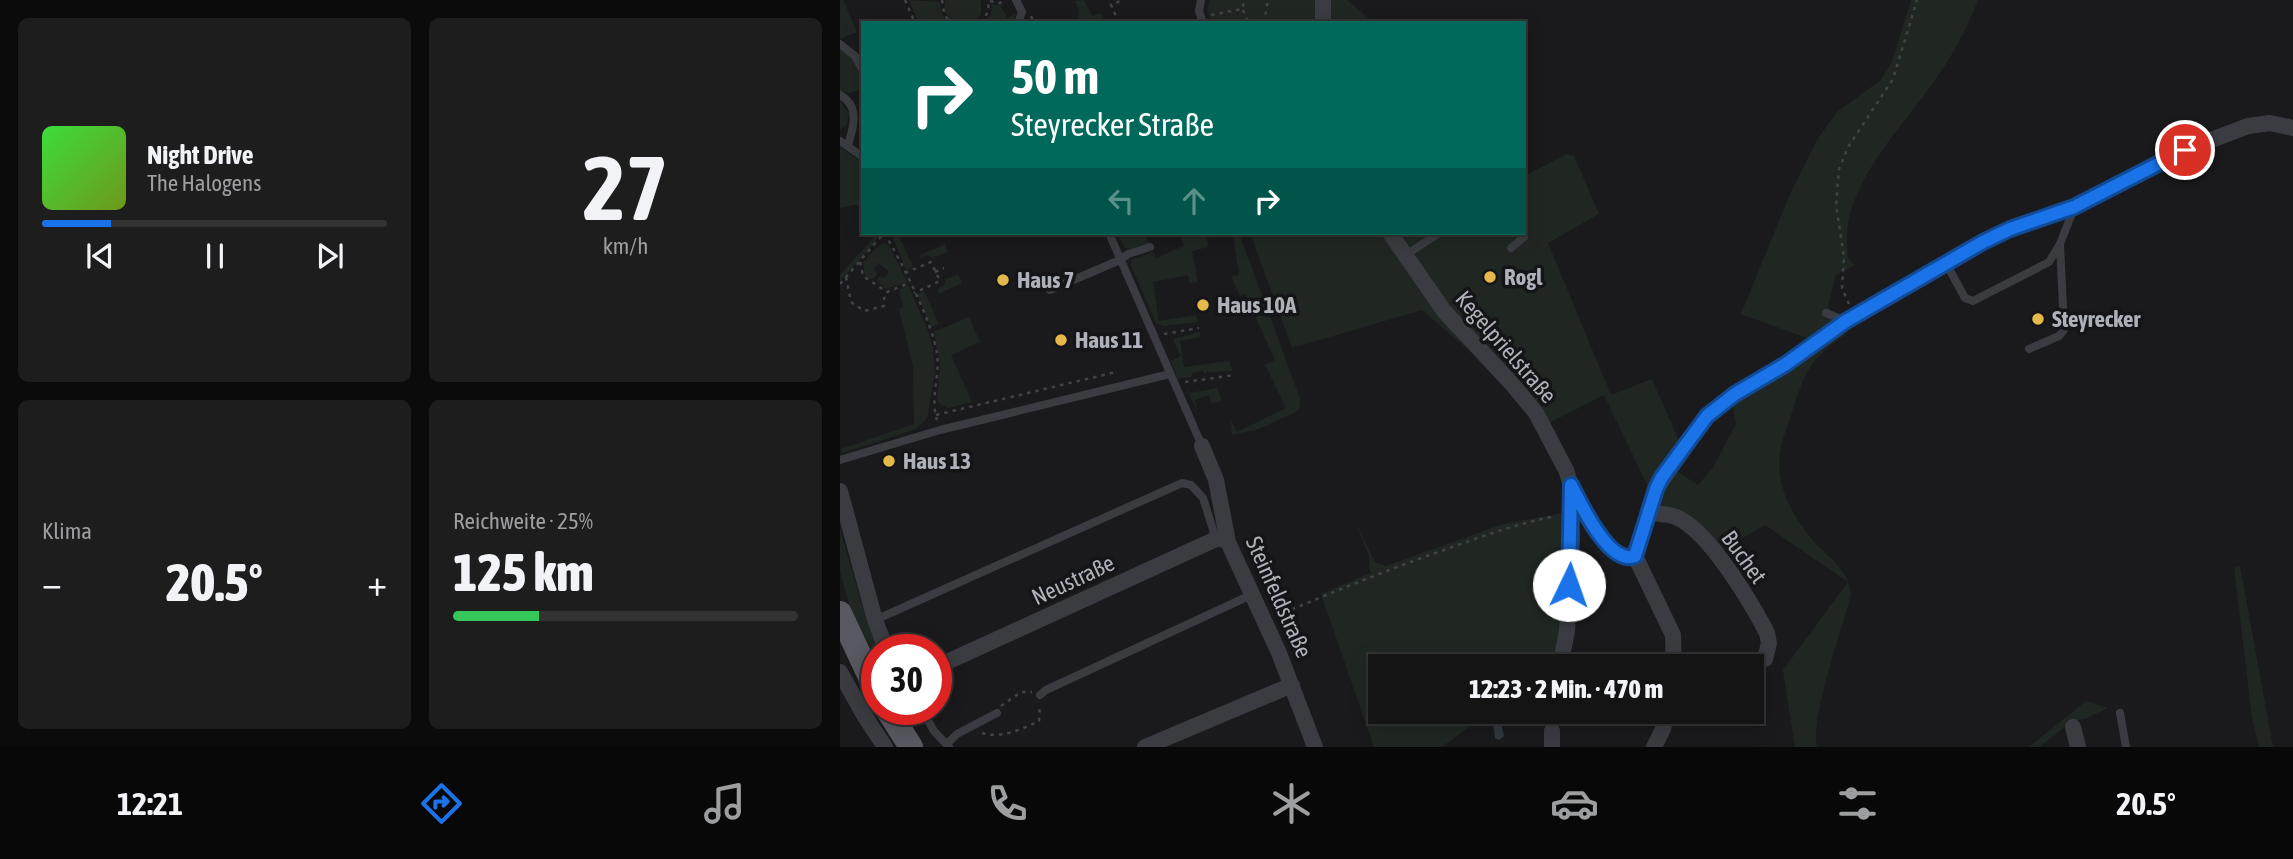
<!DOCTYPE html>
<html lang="de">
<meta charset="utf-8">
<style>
body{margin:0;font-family:"Asap Condensed",sans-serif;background:#1d1d1e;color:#f1f3f6;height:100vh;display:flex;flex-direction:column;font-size:26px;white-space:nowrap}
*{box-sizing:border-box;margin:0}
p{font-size:23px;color:#9d9ea0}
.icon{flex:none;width:38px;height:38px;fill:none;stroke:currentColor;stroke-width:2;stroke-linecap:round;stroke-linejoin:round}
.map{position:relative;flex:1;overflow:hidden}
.drawer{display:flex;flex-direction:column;gap:18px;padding:18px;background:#0b0b0c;width:840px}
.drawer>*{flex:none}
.top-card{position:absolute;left:21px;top:21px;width:665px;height:214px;border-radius:0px;box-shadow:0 4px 18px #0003,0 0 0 2px #333334;background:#00695c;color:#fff;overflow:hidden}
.speed{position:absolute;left:21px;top:634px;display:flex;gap:14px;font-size:35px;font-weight:700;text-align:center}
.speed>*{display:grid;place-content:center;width:91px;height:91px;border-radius:50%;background:#141415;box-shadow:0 4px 18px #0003,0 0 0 2px #333334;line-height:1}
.speed .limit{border:10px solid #d22;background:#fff;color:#111}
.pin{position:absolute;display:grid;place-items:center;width:60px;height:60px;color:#fff;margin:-30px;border:4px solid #fff;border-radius:50%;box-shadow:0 2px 7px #0007}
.me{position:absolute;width:77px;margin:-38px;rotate:3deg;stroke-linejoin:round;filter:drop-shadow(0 0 5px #0008)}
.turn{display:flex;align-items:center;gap:24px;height:147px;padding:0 35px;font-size:32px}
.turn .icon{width:91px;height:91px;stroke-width:2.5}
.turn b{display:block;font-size:49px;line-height:60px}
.lanes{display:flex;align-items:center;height:66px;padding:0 35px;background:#0003;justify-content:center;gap:35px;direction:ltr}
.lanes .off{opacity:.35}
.big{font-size:52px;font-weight:800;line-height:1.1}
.drawer .widget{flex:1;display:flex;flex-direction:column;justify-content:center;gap:10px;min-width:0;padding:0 24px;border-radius:10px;background:#1d1d1e}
.drawer .dial{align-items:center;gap:0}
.dial b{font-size:91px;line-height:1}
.song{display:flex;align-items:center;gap:21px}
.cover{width:84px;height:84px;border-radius:10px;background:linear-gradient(135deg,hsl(120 70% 55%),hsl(80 70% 35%))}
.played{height:7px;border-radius:4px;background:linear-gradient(90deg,#1a73e8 20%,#333334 20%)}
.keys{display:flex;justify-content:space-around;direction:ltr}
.heat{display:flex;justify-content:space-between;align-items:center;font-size:38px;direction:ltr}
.charge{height:10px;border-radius:5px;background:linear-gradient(90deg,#34c759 25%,#333334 0)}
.drawer .tiles{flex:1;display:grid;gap:18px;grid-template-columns:repeat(2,1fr)}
.trip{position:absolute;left:528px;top:654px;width:396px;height:70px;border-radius:0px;background:#141415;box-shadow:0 4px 18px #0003,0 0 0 2px #333334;font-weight:800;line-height:70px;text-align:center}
.tabs{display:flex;height:112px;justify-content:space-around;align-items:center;background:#080808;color:#9d9ea0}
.tabs .icon{width:49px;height:49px}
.tabs .selected{color:#1a73e8}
.tabs b{font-size:32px;color:#f1f3f6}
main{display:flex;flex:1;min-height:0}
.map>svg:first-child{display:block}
.green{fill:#202722}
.water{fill:#31383f}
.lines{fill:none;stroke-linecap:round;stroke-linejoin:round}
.path{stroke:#414348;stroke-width:2.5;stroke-dasharray:3.5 5;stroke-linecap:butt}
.service{stroke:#3b3c41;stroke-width:8}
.minor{stroke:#3b3c41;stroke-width:16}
.primary{stroke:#585960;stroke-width:24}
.route-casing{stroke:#114b97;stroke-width:18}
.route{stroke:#1a73e8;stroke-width:12}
.poi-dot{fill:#e4b94a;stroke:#151517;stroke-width:2.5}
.labels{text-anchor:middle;stroke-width:7;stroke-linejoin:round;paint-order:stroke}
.poi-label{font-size:23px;font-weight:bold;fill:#aeb1ba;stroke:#151517;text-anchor:start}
.street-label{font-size:23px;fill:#aeb1ba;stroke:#151517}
</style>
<main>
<section class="drawer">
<div class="tiles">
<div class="widget">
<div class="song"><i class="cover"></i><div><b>Night Drive</b><p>The Halogens</p></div></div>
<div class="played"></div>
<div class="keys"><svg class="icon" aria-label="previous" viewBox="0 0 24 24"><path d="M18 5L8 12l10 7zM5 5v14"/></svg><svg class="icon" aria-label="pause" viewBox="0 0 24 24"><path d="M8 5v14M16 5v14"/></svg><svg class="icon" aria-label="next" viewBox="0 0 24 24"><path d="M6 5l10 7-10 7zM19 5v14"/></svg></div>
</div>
<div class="widget dial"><b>27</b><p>km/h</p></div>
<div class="widget"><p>Klima</p>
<div class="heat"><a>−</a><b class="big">20.5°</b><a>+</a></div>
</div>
<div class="widget"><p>Reichweite · 25%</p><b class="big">125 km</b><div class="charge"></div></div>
</div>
</section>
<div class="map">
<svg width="1453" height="747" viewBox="0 0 1453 747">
<rect width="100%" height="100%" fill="#1a1a1c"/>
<!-- green -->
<path class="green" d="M 0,0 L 3,0 L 17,32 L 0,39 Z
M 69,0 L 100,2 L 101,12 L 107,23 L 79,23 Z
M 105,0 L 141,0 L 141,14 L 132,23 L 112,22 L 104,10 Z
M 244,0 L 252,16 L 261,13 L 265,22 L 237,23 L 239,12 L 235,1 Z
M 370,0 L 507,0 L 534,23 L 372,23 L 367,10 Z
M 1071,0 L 1138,0 C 1129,22 1120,42 1107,62 C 1076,112 1030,153 1011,210 C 1006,225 1007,242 1008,258 L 1015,265 L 996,275 L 988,306 L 997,323 L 970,339 L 901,314 L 950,194 L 977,140 L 997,112 L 1041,80 L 1052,61 Z
M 152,4 L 161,6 L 167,18 L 175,14 L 175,18 L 167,23 L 144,23 L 151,14 Z
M 0,49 L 11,56 L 23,83 L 23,88 L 10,93 L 0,91 Z
M 0,101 L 9,114 L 7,125 L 0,130 Z
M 0,147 L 23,163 L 23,207 L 15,205 L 0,208 Z
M 727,154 L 734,156 L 759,214 L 708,243 L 771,395 L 812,379 L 841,445 L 811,493 L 764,395 L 709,423 L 665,381 L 582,310 L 452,348 L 410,233 L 684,233 L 684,176 Z
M 36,233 L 40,233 L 35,243 L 0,281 L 0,275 L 29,243 Z
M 51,233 L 58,233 L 73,267 L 66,270 Z
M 277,233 L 304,233 L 309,243 L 290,249 L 285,248 Z
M 339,233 L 399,233 L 460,398 L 460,406 L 456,412 L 419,429 L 392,435 L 391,420 L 397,432 L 446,408 L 425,365 L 435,360 L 405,294 L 400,296 L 391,276 L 399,275 L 393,234 L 367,238 L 368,247 L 352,251 L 358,282 L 350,283 L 348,275 L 313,282 L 319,321 L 356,315 L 358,322 L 323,326 L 316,323 L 292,268 L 291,260 L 313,252 L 316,258 L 344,246 Z
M 44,243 L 50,247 L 67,282 L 46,289 L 37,280 L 40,276 L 45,278 L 49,271 L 38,263 L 34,270 L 37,274 L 34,278 L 30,279 L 25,275 L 23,262 L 38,246 Z
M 105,244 L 108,252 L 93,258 L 86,255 L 81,258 L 80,255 Z
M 118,275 L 122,283 L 99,294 L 97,290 L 105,284 L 105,279 Z
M 68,285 L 89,333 L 93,349 L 95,372 L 87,418 L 76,429 L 2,453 L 1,449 L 74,424 L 73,366 L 59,309 L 63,307 L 59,290 Z
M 84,291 L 99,324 L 91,327 L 77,294 Z
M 129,317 L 140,342 L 111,355 L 132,402 L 108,408 L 98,402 L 97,397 L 100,365 L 94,332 Z
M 1001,328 L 1005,335 C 970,359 965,372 952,412 C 948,425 942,439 940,453 C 934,486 957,525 980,548 C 995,562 1010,574 1011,595 C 1002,629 970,718 977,747 L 955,747 L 943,670 L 1008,582 L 925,525 L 880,551 L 819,509 L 818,491 L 832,468 L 858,485 L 872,469 L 896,424 L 892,401 Z
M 360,332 L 361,337 L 340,341 L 344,367 L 389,361 L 393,371 L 367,372 L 365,375 L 363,371 L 352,373 L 351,377 L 338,379 L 331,361 L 341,356 L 333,339 Z
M 346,388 L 350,393 L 377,388 L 382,400 L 372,404 L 368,395 L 355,400 L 356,409 Z
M 728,512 L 726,585 L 715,667 L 541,667 L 541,712 L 649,712 L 602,747 L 534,747 L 481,594 L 530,573 L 529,555 L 514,519 L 535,562 L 546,566 L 663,524 Z
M 0,529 L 26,619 L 38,649 L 37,661 L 9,604 L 0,571 Z
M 1400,566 L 1433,747 L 1419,747 L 1412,718 L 1394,567 Z
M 1246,701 L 1268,708 L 1247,718 L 1231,722 L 1199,747 L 1189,747 Z"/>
<!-- water -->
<path class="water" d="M 660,719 L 664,736 L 659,740 L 655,738 L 653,721 Z"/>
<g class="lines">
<!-- path -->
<path class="path" d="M 65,0 L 75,23
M 102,0 L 104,13 L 110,23
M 150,1 L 160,3 L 166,0
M 403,10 L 409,23
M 371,15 L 402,9 L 405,0
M 191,16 L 194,23
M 141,23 L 148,12 L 149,0
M 279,23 L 271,5 L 283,0
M 424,23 L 428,0
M 20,262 L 23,276 L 47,292 L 69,283
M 95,272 L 104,268
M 65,273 L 91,262 L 100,281 L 74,293
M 6,277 L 11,302 L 24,311 L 44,306 L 43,301 L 47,292
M 0,284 L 44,233 C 61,260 93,324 97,354 C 100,377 90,398 97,420
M 1009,304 L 1002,288 L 1004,257 L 996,205 L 999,169 L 1008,147 L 1053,79 L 1077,0
M 324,334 L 359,328
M 345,382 L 395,375
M 96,415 L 276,372
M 436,616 C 493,592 549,569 607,549 C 643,536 679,523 716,516
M 161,706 L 181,692 L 192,692
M 142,733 C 161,739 182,729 199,721 L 200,704"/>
<!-- service -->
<path class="service" d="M 176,0 L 182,12 L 178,23
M 361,0 L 359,11 L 363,23
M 0,44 L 15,56 L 23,71
M 0,95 C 21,107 13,127 8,146
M 0,141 L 23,157
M 269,233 L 362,446
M 671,248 L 684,237 L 684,231
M 564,256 L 599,233
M 1106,263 L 1125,298 L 1133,301 L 1209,262 L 1220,244 L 1234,208
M 210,290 L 280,260 L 288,254 L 310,247
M 986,313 L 1006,321
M 1189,349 L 1219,336 L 1224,330 L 1220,244
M 0,460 L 100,430 L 330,374
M 35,620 L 342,483 L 351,485 L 363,498 L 376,539
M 200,695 L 206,690 L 411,595
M 81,709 L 94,731 L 109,747
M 1280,713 L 1286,747
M 712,731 L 714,712
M 107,744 L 117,734 L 157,713"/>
<!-- minor -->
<path class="minor" d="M 483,0 L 483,23
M 550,233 L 604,311 L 671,383 L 696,413 L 726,470 L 731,485 L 732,540 L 727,631 L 720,667
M 362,446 L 376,480 L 388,542 L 439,653 L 475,747
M 731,485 C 741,504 769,566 795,556 L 816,489 L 867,416 L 895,394 L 946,364 L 1004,323 L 1143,242 L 1170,229 L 1234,207 L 1345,150 L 1408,126 L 1430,123 L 1453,128
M 0,491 L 35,620 L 46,649
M 809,512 C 817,514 828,514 836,517 C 868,530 911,602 927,633 L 929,643 L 925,659
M 795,556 L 833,635 L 834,667
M 96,667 L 376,539 L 383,539 L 388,542
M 0,672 L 24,715 L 45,747
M 1233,727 L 1238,747
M 305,747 L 452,685
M 712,747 L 712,731
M 814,747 L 823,729 L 827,712"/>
<!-- primary -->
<path class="primary" d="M 0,613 L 37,692
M 47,709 L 71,747"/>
</g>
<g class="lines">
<!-- route casing -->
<g class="route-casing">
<path id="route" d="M 729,585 L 731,485 C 741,504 769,566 795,556 L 816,489 L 822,477 L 867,416 L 895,394 L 946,364 L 1006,321 L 1143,242 L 1170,229 L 1234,207 L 1345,150"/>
</g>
<!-- route -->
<use href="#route" class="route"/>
</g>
<!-- markers -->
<g class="poi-dot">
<circle cx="650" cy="277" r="7"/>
<circle cx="163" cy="280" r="7"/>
<circle cx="363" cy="305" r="7"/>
<circle cx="1198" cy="319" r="7"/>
<circle cx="221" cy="340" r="7"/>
<circle cx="49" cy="461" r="7"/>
</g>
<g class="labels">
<!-- poi labels -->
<g class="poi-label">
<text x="664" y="285">Rogl</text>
<text x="177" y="288">Haus 7</text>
<text x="377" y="313">Haus 10A</text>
<text x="1212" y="327">Steyrecker</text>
<text x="235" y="348">Haus 11</text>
<text x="63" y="469">Haus 13</text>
</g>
<!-- street labels -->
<g class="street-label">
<text transform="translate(666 347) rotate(49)" y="8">Kegelprielstraße</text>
<text transform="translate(904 557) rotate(54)" y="8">Buchet</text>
<text transform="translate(233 580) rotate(-25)" y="8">Neustraße</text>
<text transform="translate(439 597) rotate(66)" y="8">Steinfeldstraße</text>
</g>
</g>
</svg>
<div class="speed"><div class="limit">30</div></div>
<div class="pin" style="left:1345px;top:150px;background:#d93025"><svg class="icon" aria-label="arrive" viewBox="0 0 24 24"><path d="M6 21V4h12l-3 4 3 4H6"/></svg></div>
<svg class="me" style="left:729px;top:585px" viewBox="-20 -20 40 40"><circle r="19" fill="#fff"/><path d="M0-13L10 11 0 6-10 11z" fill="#1a73e8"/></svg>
<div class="trip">12:23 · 2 Min. · 470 m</div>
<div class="top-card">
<div class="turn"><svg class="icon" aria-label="right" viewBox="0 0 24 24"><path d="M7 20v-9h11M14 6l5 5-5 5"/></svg><div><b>50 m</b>Steyrecker Straße</div></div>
<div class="lanes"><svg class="icon off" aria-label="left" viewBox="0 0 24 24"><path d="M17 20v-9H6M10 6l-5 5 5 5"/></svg><svg class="icon off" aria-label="ahead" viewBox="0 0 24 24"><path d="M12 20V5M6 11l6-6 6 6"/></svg><svg class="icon" aria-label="right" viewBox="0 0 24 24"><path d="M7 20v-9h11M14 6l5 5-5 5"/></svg></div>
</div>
</div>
</main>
<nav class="tabs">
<b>12:21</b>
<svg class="icon selected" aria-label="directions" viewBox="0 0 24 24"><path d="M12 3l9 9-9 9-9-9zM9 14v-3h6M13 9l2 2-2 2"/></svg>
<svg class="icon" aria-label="music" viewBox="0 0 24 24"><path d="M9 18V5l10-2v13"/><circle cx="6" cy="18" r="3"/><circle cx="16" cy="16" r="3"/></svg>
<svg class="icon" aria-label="phone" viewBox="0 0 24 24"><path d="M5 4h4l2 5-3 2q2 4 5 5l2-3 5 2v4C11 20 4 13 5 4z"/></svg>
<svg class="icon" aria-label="climate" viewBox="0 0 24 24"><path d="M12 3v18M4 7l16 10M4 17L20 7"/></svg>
<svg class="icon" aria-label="car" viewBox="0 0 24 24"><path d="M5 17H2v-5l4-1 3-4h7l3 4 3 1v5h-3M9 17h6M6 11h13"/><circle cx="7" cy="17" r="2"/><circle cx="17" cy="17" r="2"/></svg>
<svg class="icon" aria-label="filters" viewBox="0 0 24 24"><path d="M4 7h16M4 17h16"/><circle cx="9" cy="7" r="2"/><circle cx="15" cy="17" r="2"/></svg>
<b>20.5°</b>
</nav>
